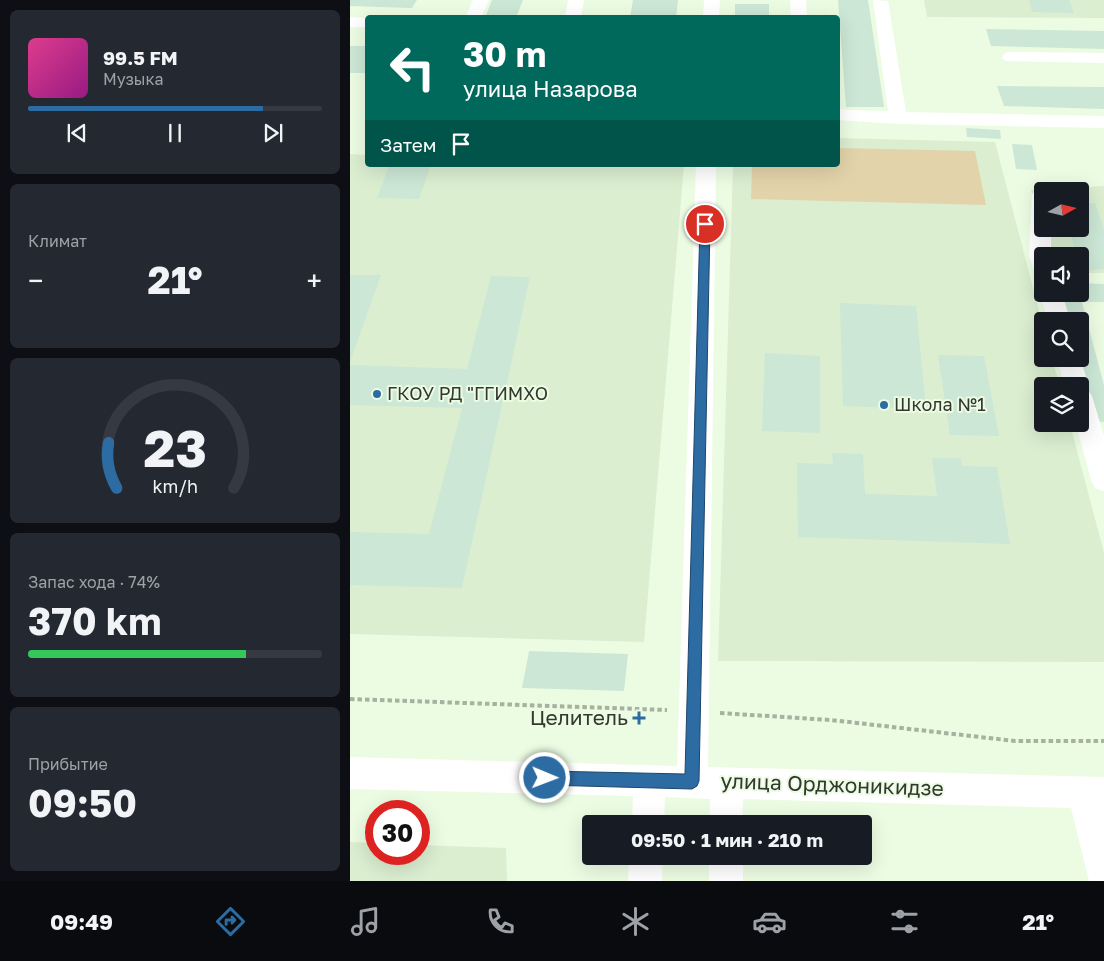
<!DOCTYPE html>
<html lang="ru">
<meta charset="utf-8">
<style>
body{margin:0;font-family:"Golos Text",sans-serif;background:#242831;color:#f1f3f6;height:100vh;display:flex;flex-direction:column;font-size:19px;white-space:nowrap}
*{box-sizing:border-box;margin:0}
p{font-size:16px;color:#9ea1a6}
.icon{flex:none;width:28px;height:28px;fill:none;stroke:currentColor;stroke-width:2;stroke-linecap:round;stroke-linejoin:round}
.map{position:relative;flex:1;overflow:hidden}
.details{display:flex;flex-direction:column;gap:10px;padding:10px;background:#0d0f14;width:350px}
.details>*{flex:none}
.hud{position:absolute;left:15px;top:15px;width:475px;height:152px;border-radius:5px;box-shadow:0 5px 20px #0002;background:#00695c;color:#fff;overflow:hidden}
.needle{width:32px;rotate:82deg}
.fabs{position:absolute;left:684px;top:182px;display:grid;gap:10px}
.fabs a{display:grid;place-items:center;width:55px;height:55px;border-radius:5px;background:#171b24;box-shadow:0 5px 20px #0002;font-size:25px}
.speed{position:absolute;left:15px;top:800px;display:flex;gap:10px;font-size:25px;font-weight:700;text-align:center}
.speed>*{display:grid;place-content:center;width:65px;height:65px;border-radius:50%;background:#171b24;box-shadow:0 5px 20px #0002;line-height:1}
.speed .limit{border:8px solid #d22;background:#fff;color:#111}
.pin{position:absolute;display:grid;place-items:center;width:42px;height:42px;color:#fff;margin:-21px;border:2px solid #fff;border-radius:50%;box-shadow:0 1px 5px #0007}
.me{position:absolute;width:55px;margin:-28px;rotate:91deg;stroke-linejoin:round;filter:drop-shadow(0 0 4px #0008)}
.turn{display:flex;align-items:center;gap:18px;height:105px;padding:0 15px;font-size:22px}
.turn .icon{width:65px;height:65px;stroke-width:2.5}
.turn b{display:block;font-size:35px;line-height:42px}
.then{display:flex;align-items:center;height:48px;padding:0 15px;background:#0003;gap:10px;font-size:19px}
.big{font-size:38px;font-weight:700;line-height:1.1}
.details .tile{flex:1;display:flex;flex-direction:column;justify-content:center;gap:8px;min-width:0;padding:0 18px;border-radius:8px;background:#242831}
.details .dial{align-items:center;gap:0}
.dial svg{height:130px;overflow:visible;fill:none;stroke:#363941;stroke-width:7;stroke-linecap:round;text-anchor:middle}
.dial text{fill:#f1f3f6;stroke:none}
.song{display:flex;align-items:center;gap:15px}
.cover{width:60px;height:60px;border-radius:8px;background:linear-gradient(135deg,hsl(330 70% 55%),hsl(310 70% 35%))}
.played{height:5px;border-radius:2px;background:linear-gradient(90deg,#2d6ca3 80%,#363941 80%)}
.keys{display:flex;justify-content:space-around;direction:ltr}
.heat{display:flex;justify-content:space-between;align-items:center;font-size:28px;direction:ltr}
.charge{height:8px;border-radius:4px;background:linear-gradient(90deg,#34c759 74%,#363941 0)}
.trip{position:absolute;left:232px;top:815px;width:290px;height:50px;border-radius:5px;background:#171b24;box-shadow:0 5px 20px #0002;font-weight:700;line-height:50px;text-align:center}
.tabs{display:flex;height:80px;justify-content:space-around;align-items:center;background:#090b0e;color:#9ea1a6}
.tabs .icon{width:35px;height:35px}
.tabs .selected{color:#2d6ca3}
.tabs b{font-size:22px;color:#f1f3f6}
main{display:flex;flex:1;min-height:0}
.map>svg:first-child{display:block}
.built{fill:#dbeed0;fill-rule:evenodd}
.green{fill:#e3d3ab}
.building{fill:#cce7d5}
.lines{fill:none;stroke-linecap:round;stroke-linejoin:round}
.path{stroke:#a6b29f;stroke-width:4;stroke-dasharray:4.5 3;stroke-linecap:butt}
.minor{fill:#fff;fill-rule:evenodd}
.route{fill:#2d6ca3;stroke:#1d466a}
.poi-dot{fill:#2d6ca3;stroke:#ecfce3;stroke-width:2}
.labels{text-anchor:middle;stroke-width:4;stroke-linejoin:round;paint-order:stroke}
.poi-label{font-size:18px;fill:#32382f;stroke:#ecfce3;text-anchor:start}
.near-poi-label{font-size:21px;fill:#32382f;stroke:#ecfce3;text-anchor:end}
.near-street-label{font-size:21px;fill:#32382f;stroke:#ecfce3}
</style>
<main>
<section class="details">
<div class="tile">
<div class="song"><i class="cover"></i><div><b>99.5 FM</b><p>Музыка</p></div></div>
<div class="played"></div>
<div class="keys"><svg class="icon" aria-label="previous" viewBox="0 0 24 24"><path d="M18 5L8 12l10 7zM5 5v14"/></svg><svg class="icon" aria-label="pause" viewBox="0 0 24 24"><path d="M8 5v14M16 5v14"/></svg><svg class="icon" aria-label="next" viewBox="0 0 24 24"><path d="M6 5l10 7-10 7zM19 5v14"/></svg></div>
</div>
<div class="tile"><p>Климат</p>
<div class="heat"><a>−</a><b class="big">21°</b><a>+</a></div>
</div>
<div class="tile dial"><svg viewBox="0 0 100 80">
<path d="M14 69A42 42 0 1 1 86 69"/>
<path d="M14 69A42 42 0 0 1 9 41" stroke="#2d6ca3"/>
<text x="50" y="56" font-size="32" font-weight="700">23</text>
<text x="50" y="72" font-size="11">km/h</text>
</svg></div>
<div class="tile"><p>Запас хода · 74%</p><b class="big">370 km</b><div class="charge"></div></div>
<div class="tile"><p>Прибытие</p><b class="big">09:50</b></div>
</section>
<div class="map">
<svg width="754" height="881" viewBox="0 0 754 881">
<rect width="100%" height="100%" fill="#ecfce3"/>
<!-- built -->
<path class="built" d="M 574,0 L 754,0 L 754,18 L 577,17 Z
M 488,138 L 645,142 L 692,322 L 692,359 L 702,359 L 710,386 L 692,386 L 692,424 L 720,424 L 754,553 L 754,662 L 368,661 L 383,165 L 488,165 Z
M 0,154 L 17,155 L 18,165 L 334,165 L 294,642 L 0,634 Z
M 754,186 L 754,273 L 730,273 L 730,256 L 696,256 L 681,190 ZM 692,191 L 730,191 L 730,229 L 692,229 Z
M 0,842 L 26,843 L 26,854 L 69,854 L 69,845 L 156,848 L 157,881 L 0,881 Z"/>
<!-- green -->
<path class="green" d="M 488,148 L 625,151 L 636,205 L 401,199 L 402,165 L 488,165 Z"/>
<!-- building -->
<path class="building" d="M 0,0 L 67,0 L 62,8 L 0,6 Z
M 142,0 L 173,0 L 166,18 L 135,18 Z
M 283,0 L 328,0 L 326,18 L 280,18 Z
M 488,0 L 518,0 L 534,107 L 496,107 Z
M 679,0 L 719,0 L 724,13 L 682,12 Z
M 385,4 L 419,4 L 419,18 L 385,18 Z
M 636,29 L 754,31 L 754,49 L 641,46 Z
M 0,46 L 18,46 L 18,73 L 0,73 Z
M 647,86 L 754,87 L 754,109 L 654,106 Z
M 616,128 L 650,130 L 651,139 L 617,137 Z
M 662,144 L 682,145 L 687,170 L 666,169 Z
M 39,166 L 80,167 L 69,199 L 27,198 Z
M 745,203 L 754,229 L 754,269 L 730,271 L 730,256 L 727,256 L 719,229 L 730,229 L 730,204 Z
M 0,275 L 31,275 L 0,362 Z
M 141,276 L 180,277 L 112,588 L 0,585 L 0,532 L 79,534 L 112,408 L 0,405 L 0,365 L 117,369 Z
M 730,283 L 754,284 L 754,302 L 732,302 L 754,385 L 754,422 L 744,421 L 730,359 L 730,321 L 720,321 L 713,294 L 730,294 Z
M 490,303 L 566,306 L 576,409 L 493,406 Z
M 415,353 L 470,356 L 470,433 L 412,431 Z
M 588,355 L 634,356 L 649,436 L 600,435 Z
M 482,453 L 513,454 L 515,494 L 587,496 L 582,458 L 611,458 L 612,466 L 647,467 L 660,544 L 448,537 L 447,463 L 483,464 Z
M 179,651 L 278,654 L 274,691 L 172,688 Z"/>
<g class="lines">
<!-- path -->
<path class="path" d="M 0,699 L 317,710
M 370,713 L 481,720 L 665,741 L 754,741"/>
<!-- minor -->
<path class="minor" d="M 123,0 L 139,0 L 131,18 L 115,18 Z
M 218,0 L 234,0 L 231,18 L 215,18 Z
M 354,0 L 370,0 L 369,18 L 353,18 Z
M 440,0 L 456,0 L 457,18 L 441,18 Z
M 523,0 L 538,1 L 556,112 L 754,116 L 754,128 L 548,124 L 488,120 L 488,108 L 496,110 L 538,111 Z
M 0,17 L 20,18 L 18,18 L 18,27 L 0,27 Z
M 661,52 L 754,53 L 754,63 L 655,61 L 652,57 L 655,53 Z
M 346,165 L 366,165 L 358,767 L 754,777 L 754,881 L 739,881 L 721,808 L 393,799 L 392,824 L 360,824 L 360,799 L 315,797 L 314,824 L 282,824 L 283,796 L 0,789 L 0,757 L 327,766 Z
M 692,188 L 700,191 L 692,191 L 692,229 L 701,229 L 701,256 L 692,256 L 692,273 L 684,270 L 679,256 L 682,195 L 685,190 Z
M 692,290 L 692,294 L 712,294 L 720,321 L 698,321 L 690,294 Z
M 730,358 L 739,386 L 737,389 L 742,396 L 754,436 L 754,491 L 745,488 L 741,480 L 726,424 L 730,424 L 730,386 L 715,386 L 707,359 Z
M 279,856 L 313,856 L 312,881 L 278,881 Z
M 359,856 L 393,856 L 393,881 L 359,881 Z"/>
</g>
<!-- route -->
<path class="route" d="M 355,220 L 360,224 L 349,781 L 347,786 L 342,789 L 195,785 L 190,783 L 188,778 L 190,773 L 195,771 L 335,774 L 350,224 Z"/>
<!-- markers -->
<g class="poi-dot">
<circle cx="27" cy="394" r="5"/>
<circle cx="534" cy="405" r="5"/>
<path d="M286.5 710.5h5v5h5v5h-5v5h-5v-5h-5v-5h5z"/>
</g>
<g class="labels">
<!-- poi labels -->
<g class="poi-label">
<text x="37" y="400">ГКОУ РД "ГГИМХО</text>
<text x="544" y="411">Школа №1</text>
</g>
<!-- near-poi labels -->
<g class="near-poi-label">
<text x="278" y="725">Целитель</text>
</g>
<!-- near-street labels -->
<g class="near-street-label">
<text transform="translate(482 785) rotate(2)" y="7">улица Орджоникидзе</text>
</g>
</g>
</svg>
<div class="fabs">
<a><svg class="needle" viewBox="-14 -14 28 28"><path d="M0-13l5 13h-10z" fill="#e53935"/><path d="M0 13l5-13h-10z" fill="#9ea1a6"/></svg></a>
<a><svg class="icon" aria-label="sound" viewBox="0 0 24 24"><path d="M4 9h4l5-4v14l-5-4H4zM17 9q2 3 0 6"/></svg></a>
<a><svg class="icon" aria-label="search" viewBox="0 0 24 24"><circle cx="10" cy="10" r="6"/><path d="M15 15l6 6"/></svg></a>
<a><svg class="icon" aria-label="layers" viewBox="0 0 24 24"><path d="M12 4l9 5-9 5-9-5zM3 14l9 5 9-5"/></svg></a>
</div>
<div class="speed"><div class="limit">30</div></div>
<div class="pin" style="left:355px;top:224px;background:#d93025"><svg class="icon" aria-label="arrive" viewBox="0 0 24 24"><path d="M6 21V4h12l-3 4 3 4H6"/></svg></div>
<svg class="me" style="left:195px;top:778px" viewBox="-20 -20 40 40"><circle r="17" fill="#2d6ca3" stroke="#fff" stroke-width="3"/><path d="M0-11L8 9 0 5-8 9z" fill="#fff"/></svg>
<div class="trip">09:50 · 1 мин · 210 m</div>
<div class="hud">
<div class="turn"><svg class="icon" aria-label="left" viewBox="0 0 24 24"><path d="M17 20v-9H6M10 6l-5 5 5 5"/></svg><div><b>30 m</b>улица Назарова</div></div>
<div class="then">Затем<svg class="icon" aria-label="arrive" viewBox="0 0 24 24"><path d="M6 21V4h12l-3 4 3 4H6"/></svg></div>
</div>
</div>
</main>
<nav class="tabs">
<b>09:49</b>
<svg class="icon selected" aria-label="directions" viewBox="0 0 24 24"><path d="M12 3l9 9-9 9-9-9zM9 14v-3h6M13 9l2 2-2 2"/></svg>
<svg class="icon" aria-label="music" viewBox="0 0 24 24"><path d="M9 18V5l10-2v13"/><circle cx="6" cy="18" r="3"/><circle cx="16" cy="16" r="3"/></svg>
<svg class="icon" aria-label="phone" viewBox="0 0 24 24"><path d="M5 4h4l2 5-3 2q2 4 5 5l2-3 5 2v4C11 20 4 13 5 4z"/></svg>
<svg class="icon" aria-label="climate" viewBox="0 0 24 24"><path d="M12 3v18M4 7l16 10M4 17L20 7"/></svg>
<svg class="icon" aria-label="car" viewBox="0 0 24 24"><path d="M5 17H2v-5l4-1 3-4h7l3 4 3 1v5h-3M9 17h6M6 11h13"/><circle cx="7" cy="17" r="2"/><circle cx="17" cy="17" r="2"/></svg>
<svg class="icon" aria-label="filters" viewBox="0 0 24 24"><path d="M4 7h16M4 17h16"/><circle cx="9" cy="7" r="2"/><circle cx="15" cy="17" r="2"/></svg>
<b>21°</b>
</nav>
